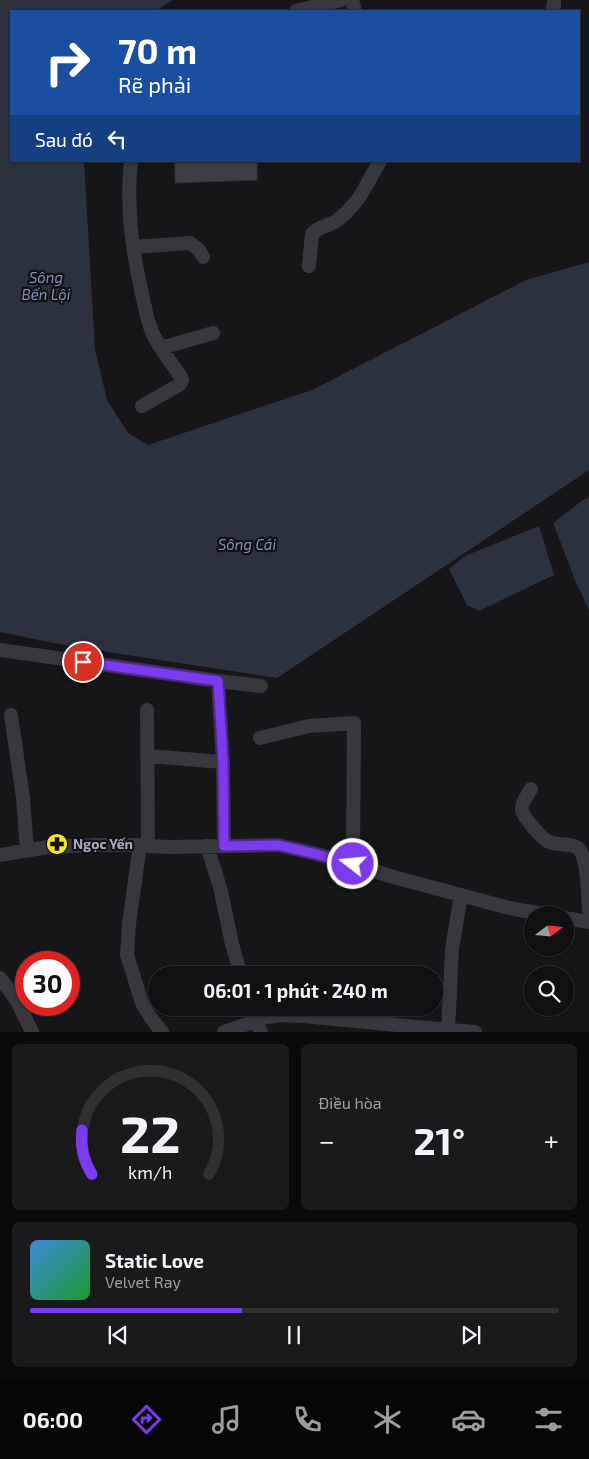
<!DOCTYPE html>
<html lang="vi">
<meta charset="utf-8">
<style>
body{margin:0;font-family:"Exo 2",sans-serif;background:#1a191b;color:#f1f3f6;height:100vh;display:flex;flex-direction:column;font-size:19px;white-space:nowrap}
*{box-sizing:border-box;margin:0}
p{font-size:16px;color:#9c9d9f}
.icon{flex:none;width:28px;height:28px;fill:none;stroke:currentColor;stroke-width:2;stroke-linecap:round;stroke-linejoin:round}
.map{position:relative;height:1032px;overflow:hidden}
.drawer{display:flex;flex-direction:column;gap:12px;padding:12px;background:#09090a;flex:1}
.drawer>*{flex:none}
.hud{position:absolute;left:10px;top:10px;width:570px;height:152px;border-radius:0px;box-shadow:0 1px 4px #0004,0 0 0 1px #303032;background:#1a4fa0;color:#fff;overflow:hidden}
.needle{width:32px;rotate:74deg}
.buttons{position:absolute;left:524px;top:906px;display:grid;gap:10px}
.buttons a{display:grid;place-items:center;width:50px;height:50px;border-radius:50%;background:#111012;box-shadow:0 1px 4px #0004,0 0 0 1px #303032;font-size:25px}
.speed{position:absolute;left:15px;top:951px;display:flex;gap:10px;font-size:25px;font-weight:700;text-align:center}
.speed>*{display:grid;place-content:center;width:65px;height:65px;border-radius:50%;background:#111012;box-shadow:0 1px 4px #0004,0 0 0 1px #303032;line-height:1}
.speed .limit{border:8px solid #d22;background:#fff;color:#111}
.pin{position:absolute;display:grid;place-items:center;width:42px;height:42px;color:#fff;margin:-21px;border:2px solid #fff;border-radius:50%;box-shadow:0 1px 5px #0007}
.me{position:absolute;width:55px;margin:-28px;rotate:286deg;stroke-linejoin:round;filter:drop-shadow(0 0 4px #0008)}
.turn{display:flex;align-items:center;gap:18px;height:105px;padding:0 25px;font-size:22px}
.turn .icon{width:65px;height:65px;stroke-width:2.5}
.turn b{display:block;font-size:35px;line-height:42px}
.then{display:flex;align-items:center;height:48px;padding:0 25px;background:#0003;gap:10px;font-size:19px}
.big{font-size:38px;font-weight:700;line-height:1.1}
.drawer .card{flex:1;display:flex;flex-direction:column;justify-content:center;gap:8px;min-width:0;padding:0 18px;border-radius:8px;background:#1a191b}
.drawer .dial{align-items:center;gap:0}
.dial svg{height:130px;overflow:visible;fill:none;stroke:#303032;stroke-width:7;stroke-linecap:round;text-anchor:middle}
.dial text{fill:#f1f3f6;stroke:none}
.song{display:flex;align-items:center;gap:15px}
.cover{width:60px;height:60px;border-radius:8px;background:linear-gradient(135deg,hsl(210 70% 55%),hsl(130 70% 35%))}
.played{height:5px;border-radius:2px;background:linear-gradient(90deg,#7c3aed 40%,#303032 40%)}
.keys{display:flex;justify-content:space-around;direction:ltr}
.heat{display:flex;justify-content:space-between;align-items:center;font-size:28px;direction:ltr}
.drawer .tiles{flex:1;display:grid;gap:12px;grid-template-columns:1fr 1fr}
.card:last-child{grid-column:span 2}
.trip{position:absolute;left:148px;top:966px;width:295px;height:50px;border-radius:25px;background:#111012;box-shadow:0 1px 4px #0004,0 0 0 1px #303032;font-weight:700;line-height:50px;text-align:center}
.menu{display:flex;height:80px;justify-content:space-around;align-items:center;background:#070607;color:#9c9d9f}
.menu .icon{width:35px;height:35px}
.menu .active{color:#7c3aed}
.menu b{font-size:22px;color:#f1f3f6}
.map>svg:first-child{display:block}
.water{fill:#2b323d}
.building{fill:#3e3d43;stroke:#313035}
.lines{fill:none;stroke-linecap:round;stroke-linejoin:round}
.minor{stroke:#37373e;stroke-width:14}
.route-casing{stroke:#51269a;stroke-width:12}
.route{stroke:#7c3aed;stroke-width:9}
.labels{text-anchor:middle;stroke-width:4.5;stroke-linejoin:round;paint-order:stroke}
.poi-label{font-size:14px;font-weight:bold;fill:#a7a9b9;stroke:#121113;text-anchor:start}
.water-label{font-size:15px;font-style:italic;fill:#7c90b6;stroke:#121113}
</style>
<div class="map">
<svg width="589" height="1032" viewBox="0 0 589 1032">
<rect width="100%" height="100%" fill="#171618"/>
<!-- water -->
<path class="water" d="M 0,0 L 173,0 L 155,11 L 11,11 L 11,161 L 84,161 L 95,349 L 107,400 L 128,433 L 148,445 L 312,390 L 526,280 L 589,262 L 589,470 L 277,678 L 69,646 L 0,632 Z
M 589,497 L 589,610 L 575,580 L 553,523 L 583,500 Z
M 539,526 L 554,575 L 479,611 L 467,605 L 449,569 L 465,556 Z"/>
<!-- building -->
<path class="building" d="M 175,161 L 257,161 L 257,180 L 175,183 Z"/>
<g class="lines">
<!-- minor -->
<path class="minor" d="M 352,0 L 355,11
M 296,11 L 341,0
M 552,11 L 554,5 L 554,0
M 131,161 C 126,207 132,250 142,294 C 145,307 147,320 152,332 C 159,348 171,362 181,377 L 182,381 L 179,385 L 142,406
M 133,247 L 190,243 L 199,250 L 203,257
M 309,266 L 312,234 L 318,229 L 335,222 L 346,213 L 359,198 L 380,161
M 161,348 L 213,333
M 0,650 L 218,681 L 261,686
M 218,681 L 223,762 L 224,846
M 147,710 L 148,846
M 11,715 L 23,798 L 27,850
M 260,738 L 309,726 L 354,723 L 353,864
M 148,756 L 223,762
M 531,789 C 528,795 521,803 522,810 C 523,817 542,839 549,842 C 558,846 572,842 579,849 C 588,859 588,896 589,910
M 140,845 L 129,924 L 127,955 L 142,1003 L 151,1018 L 162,1032
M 207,846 L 220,887 L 232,944 L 241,975
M 0,855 L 48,847 L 96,845 L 135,845 L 168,847 L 278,845 L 317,854 L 397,878 L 509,908 L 549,915
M 565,918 L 589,922
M 0,978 L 17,1001 L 32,1032
M 251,1008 L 255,1020 L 261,1032
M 224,1032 L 267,1017 L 282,1015 L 304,1016 L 449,1030 L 475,1032
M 448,1032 L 452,949 L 461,895"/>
</g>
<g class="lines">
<!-- route casing -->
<g class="route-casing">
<path id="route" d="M 83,662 L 218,681 L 223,762 L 224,846 L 278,845 L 316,854 L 353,864"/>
</g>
<!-- route -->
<use href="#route" class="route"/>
</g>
<!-- icons -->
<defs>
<g id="pharmacy-disc" transform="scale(1.125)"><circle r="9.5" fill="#fee029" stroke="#121113"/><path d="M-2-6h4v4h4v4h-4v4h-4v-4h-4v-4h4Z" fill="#111"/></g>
</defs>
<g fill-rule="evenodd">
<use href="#pharmacy-disc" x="57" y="844"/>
</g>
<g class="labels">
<!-- poi labels -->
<g class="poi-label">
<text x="73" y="849">Ngọc Yến</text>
</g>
<!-- water labels -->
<g class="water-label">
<text x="46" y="283">Sông<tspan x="46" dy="17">Bến Lội</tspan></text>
<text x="247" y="550">Sông Cái</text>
</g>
</g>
</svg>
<div class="buttons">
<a><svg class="needle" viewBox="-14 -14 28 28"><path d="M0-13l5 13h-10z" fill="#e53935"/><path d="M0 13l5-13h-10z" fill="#9c9d9f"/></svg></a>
<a><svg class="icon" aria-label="search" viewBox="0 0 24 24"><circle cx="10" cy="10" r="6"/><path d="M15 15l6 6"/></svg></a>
</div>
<div class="speed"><div class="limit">30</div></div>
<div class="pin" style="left:83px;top:662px;background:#d93025"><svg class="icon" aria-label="arrive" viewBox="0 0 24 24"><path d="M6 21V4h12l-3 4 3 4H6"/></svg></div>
<svg class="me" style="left:353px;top:864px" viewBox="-20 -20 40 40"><circle r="17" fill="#7c3aed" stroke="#fff" stroke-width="3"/><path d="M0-11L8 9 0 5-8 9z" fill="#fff"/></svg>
<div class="trip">06:01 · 1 phút · 240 m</div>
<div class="hud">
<div class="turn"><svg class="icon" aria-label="right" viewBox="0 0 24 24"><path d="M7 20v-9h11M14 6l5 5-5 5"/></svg><div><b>70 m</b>Rẽ phải</div></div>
<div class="then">Sau đó<svg class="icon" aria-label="left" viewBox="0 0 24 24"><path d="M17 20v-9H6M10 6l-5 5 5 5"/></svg></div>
</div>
</div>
<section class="drawer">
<div class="tiles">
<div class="card dial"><svg viewBox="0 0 100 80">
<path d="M14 69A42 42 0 1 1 86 69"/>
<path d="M14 69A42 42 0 0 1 8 42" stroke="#7c3aed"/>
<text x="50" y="56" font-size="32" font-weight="700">22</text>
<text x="50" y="72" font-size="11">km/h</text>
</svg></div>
<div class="card"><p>Điều hòa</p>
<div class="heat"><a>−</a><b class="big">21°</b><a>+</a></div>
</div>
<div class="card">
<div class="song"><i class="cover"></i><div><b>Static Love</b><p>Velvet Ray</p></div></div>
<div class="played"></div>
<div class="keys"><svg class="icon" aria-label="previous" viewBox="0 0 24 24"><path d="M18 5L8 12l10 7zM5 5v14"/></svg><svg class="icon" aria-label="pause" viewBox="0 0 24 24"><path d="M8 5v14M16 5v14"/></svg><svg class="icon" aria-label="next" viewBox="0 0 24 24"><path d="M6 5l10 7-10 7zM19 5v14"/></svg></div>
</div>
</div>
</section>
<nav class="menu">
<b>06:00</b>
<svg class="icon active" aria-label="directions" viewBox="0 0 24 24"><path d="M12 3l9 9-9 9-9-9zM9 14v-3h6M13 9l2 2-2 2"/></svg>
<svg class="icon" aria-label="music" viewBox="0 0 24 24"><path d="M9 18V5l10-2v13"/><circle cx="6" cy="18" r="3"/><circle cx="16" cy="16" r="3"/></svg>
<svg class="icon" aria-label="phone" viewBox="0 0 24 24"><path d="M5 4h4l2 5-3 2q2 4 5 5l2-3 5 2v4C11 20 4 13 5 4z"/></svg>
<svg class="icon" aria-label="climate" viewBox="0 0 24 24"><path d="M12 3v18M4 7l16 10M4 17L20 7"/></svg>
<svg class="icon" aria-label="car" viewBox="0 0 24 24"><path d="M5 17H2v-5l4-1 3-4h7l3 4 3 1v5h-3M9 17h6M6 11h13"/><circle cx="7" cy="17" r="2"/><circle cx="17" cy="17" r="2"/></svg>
<svg class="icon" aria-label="filters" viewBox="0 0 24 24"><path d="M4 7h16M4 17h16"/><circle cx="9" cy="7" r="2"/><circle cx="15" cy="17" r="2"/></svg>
</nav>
